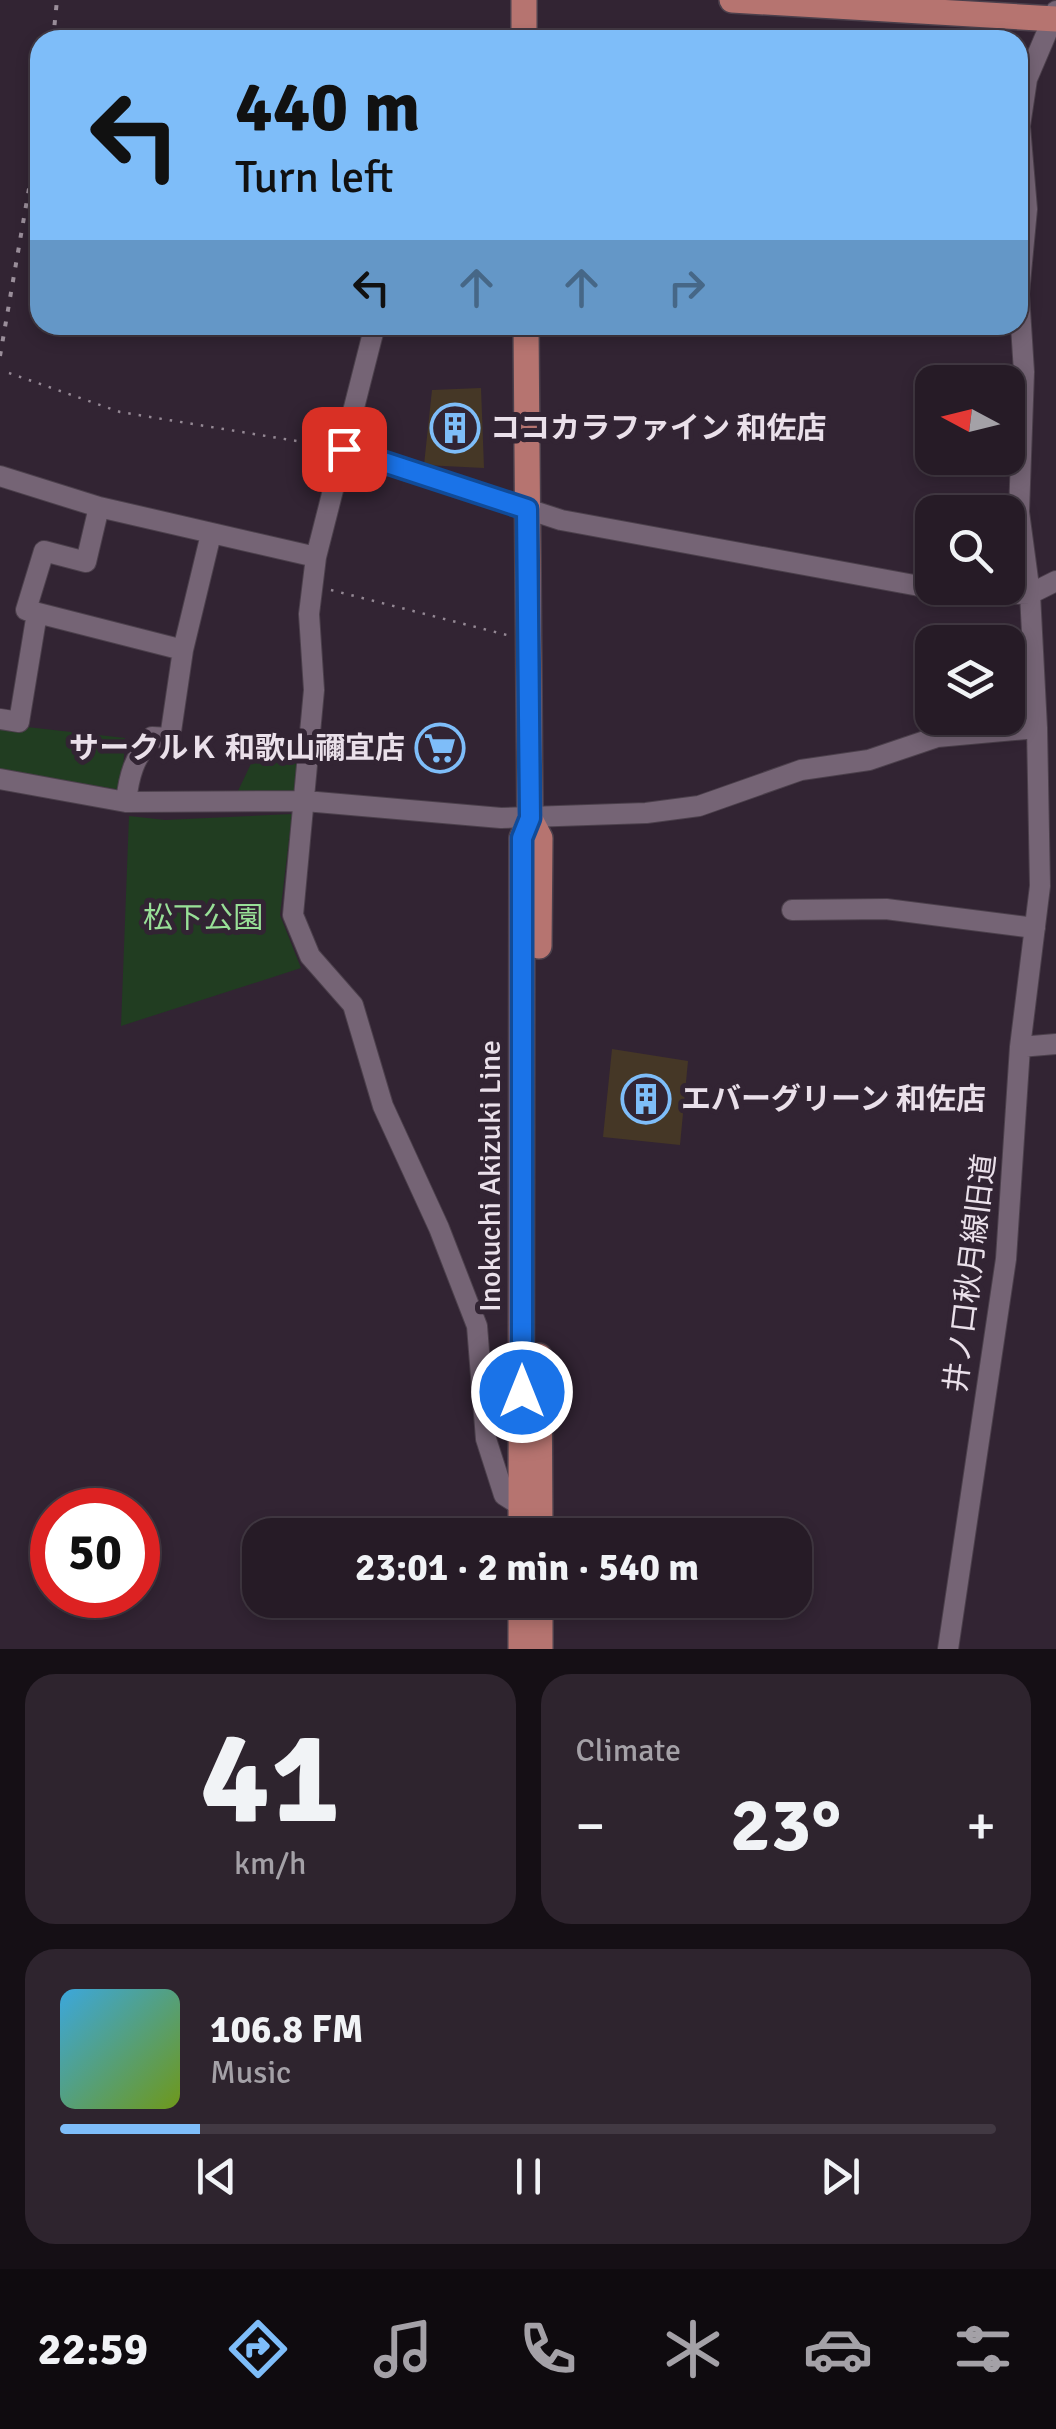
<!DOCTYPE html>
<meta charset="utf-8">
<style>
body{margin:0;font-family:Signika,"Noto Sans JP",sans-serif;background:#2e242e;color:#f1f3f6;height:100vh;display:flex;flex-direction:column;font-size:38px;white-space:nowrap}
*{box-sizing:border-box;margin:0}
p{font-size:32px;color:#a4a1a7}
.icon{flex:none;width:55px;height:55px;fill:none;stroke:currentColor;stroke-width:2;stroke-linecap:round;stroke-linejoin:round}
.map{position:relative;height:1649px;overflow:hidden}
.drawer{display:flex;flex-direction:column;gap:25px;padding:25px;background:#150f15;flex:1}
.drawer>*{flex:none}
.top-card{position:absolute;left:30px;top:30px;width:998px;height:305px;border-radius:30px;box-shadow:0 5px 15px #0003,0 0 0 2px #423943;background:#7ebdf9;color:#111;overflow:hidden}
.needle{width:65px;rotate:277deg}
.controls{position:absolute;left:915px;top:365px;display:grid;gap:20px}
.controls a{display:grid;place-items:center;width:110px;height:110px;border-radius:20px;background:#261b26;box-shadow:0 5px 15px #0003,0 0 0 2px #423943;font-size:50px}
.speed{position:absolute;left:30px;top:1488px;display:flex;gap:20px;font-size:50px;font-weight:700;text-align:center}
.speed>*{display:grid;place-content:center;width:130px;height:130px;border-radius:50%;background:#261b26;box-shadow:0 5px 15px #0003,0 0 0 2px #423943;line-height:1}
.speed .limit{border:15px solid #d22;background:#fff;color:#111}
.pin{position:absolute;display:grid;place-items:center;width:85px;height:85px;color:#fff;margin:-42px;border-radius:20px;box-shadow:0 5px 15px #0006}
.me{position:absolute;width:110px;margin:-55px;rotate:0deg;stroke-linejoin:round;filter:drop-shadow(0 0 8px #0008)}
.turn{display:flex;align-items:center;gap:35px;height:210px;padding:0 40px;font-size:45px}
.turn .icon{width:130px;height:130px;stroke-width:2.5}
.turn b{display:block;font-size:70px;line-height:85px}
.lanes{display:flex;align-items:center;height:95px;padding:0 40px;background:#0003;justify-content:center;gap:50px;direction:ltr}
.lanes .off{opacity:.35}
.big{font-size:75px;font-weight:700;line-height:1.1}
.drawer .tile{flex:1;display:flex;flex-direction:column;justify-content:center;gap:15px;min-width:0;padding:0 35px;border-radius:30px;background:#2e242e}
.drawer .dial{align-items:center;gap:0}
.dial b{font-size:130px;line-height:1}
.song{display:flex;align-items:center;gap:30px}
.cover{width:120px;height:120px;border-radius:15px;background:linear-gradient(135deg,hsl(200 70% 55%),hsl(80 70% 35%))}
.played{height:10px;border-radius:5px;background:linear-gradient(90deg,#7ebdf9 15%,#423943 15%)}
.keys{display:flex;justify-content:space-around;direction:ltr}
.heat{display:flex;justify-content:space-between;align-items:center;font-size:55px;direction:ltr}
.drawer .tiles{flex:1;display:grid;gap:25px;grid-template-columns:1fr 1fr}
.tile:last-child{grid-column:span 2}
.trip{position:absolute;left:242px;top:1518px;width:570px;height:100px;border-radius:30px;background:#261b26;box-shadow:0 5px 15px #0003,0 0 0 2px #423943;font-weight:700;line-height:100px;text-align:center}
.tabs{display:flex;height:160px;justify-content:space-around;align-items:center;background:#0f0b0f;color:#a4a1a7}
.tabs .icon{width:70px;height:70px}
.tabs .active{color:#7ebdf9}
.tabs b{font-size:45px;color:#f1f3f6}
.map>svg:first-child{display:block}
.green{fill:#213d21}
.building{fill:#453726}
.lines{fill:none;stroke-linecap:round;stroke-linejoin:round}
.minor-casing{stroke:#4c404c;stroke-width:22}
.major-casing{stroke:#4c404c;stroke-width:28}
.path{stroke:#948894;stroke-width:2.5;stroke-dasharray:2.5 8;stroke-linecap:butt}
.minor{stroke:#756475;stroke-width:20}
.major{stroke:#b67470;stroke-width:25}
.rail{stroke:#9a8e9a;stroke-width:4;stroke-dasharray:5 10;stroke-linecap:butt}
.route-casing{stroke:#114b97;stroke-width:25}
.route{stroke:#1a73e8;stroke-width:18}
.labels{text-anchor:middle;stroke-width:10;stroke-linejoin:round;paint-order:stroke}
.poi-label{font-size:30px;font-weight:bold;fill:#eae0ea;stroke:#322433;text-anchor:start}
.park-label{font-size:30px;fill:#98e097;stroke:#322433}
.street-label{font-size:30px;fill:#eae0ea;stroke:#322433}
</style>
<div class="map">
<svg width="1056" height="1649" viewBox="0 0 1056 1649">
<rect width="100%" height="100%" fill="#322433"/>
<!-- green -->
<path class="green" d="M 0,724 L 125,738 L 122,790 L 0,770 Z
M 258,749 L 309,758 L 299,795 L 237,793 Z
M 292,814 L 280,915 L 301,968 L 121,1026 L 129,816 L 165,820 Z"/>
<!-- building -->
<path class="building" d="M 481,388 L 484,468 L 424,465 L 432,390 Z
M 612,1049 L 688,1061 L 680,1145 L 603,1137 Z"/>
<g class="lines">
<!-- minor casing -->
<g class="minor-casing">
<path id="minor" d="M 375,325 L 316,557 L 309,614 L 314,690 L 293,915 L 310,956 L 353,1005 L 383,1106 L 439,1228 L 477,1326 L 486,1439 L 504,1495 L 521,1506 L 533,1505
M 344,449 L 561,520 L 952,592 L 1030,594 L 1056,581
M 0,476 L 99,507 L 316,557
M 99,507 L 86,562 L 44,551 L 26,610 L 183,650
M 0,719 L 19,722 L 37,613
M 0,779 L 126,802 L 305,801 L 501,818 L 646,813 L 699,806 L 801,770 L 869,760 L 937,737 L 1037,728
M 126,802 C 129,775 134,758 152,737 L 170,738 L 183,650 L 211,534
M 792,910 L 886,909 L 1035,928
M 1020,1047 L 1056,1044
M 948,1649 L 1006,1259 L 1020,1047 L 1040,886 L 1037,728 L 1030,594 L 1019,512 L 1024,372 L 1019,294 L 1027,209 L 1020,126 L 1027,79 L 1056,11"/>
</g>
<!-- major casing -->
<g class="major-casing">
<path id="major" d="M 524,0 L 524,40
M 732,0 L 1056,19
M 530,819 L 540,838 L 539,946
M 539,1356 L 540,1535
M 521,1535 L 522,838 L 530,819 L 526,325
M 540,1600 L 540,1649
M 521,1649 L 521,1600"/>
</g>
<!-- path -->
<path class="path" d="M 9,373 L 120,412 L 327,446
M 331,590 L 507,635"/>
<!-- minor -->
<use href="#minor" class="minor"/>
<!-- major -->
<use href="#major" class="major"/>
<!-- rail -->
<path class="rail" d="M 53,40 L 57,0
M 0,356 L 40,125"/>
</g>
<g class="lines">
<!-- route casing -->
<g class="route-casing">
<path id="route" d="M 344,449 L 527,509 L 530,818 L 522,838 L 522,1392"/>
</g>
<!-- route -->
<use href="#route" class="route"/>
</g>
<!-- icons -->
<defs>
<g id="building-ring" transform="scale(2.5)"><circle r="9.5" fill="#322433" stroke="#7ebdf9" stroke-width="1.5"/><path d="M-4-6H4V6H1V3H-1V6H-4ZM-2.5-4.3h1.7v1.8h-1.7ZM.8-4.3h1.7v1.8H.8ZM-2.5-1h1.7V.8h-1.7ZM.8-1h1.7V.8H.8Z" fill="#7ebdf9"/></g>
<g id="supermarket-ring" transform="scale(2.5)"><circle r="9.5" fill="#322433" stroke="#7ebdf9" stroke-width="1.5"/><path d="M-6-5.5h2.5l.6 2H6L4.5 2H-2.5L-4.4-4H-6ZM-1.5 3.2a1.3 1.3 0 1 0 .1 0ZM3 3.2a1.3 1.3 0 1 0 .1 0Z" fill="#7ebdf9"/></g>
</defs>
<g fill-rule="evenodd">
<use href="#building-ring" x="455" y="428"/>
<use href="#supermarket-ring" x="440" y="748"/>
<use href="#building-ring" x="646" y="1099"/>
</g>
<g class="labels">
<!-- poi labels -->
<g class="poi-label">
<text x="490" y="438">ココカラファイン 和佐店</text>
<text x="405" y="758" text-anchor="end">サークルＫ 和歌山禰宜店</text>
<text x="681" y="1109">エバーグリーン 和佐店</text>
</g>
<!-- park labels -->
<g class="park-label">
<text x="203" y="928">松下公園</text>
</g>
<!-- street labels -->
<g class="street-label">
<text transform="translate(490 1176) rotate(-90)" y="10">Inokuchi Akizuki Line</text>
<text transform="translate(970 1273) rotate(-83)" y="10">井ノ口秋月線旧道</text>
</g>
</g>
</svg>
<div class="controls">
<a><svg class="needle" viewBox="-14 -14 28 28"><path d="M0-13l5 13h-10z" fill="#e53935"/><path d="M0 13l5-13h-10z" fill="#a4a1a7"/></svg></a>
<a><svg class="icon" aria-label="search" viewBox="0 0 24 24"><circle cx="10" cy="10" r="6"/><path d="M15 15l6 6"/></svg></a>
<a><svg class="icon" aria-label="layers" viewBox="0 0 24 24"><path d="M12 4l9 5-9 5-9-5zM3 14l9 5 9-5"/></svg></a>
</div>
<div class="speed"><div class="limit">50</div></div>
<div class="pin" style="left:344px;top:449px;background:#d93025"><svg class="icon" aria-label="arrive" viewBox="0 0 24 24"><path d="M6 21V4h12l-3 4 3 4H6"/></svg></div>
<svg class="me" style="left:522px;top:1392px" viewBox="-20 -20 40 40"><circle r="17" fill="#1a73e8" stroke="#fff" stroke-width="3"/><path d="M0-11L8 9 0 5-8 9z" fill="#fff"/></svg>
<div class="trip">23:01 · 2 min · 540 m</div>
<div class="top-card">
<div class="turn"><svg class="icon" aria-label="left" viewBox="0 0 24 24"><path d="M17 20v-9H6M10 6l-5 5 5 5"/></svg><div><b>440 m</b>Turn left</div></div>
<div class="lanes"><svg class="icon" aria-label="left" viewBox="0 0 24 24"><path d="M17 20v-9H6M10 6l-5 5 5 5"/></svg><svg class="icon off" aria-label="ahead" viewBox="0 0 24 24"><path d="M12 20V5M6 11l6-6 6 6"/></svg><svg class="icon off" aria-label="ahead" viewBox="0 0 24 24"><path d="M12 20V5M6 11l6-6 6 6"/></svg><svg class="icon off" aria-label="right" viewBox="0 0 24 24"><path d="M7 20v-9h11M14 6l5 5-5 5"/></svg></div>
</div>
</div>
<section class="drawer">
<div class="tiles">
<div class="tile dial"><b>41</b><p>km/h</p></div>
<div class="tile"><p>Climate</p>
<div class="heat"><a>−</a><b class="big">23°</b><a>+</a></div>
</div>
<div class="tile">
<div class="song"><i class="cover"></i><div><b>106.8 FM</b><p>Music</p></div></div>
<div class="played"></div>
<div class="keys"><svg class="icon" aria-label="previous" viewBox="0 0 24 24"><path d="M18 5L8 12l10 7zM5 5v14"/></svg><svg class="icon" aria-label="pause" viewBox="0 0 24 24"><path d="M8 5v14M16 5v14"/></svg><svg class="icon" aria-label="next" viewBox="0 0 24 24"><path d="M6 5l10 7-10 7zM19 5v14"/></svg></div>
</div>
</div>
</section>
<nav class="tabs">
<b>22:59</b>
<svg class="icon active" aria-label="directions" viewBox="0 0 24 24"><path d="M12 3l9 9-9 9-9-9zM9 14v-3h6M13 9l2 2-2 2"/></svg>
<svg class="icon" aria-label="music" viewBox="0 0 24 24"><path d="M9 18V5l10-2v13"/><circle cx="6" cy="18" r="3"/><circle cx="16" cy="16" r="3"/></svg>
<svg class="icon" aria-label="phone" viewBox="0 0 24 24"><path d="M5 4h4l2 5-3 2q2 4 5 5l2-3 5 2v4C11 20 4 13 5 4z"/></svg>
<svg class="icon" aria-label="climate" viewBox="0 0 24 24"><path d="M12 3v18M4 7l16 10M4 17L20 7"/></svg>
<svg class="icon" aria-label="car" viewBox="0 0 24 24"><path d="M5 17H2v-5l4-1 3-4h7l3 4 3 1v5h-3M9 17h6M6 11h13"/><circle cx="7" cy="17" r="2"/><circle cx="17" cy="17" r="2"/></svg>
<svg class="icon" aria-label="filters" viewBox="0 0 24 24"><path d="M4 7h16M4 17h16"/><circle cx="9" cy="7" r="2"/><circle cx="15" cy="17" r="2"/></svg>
</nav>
